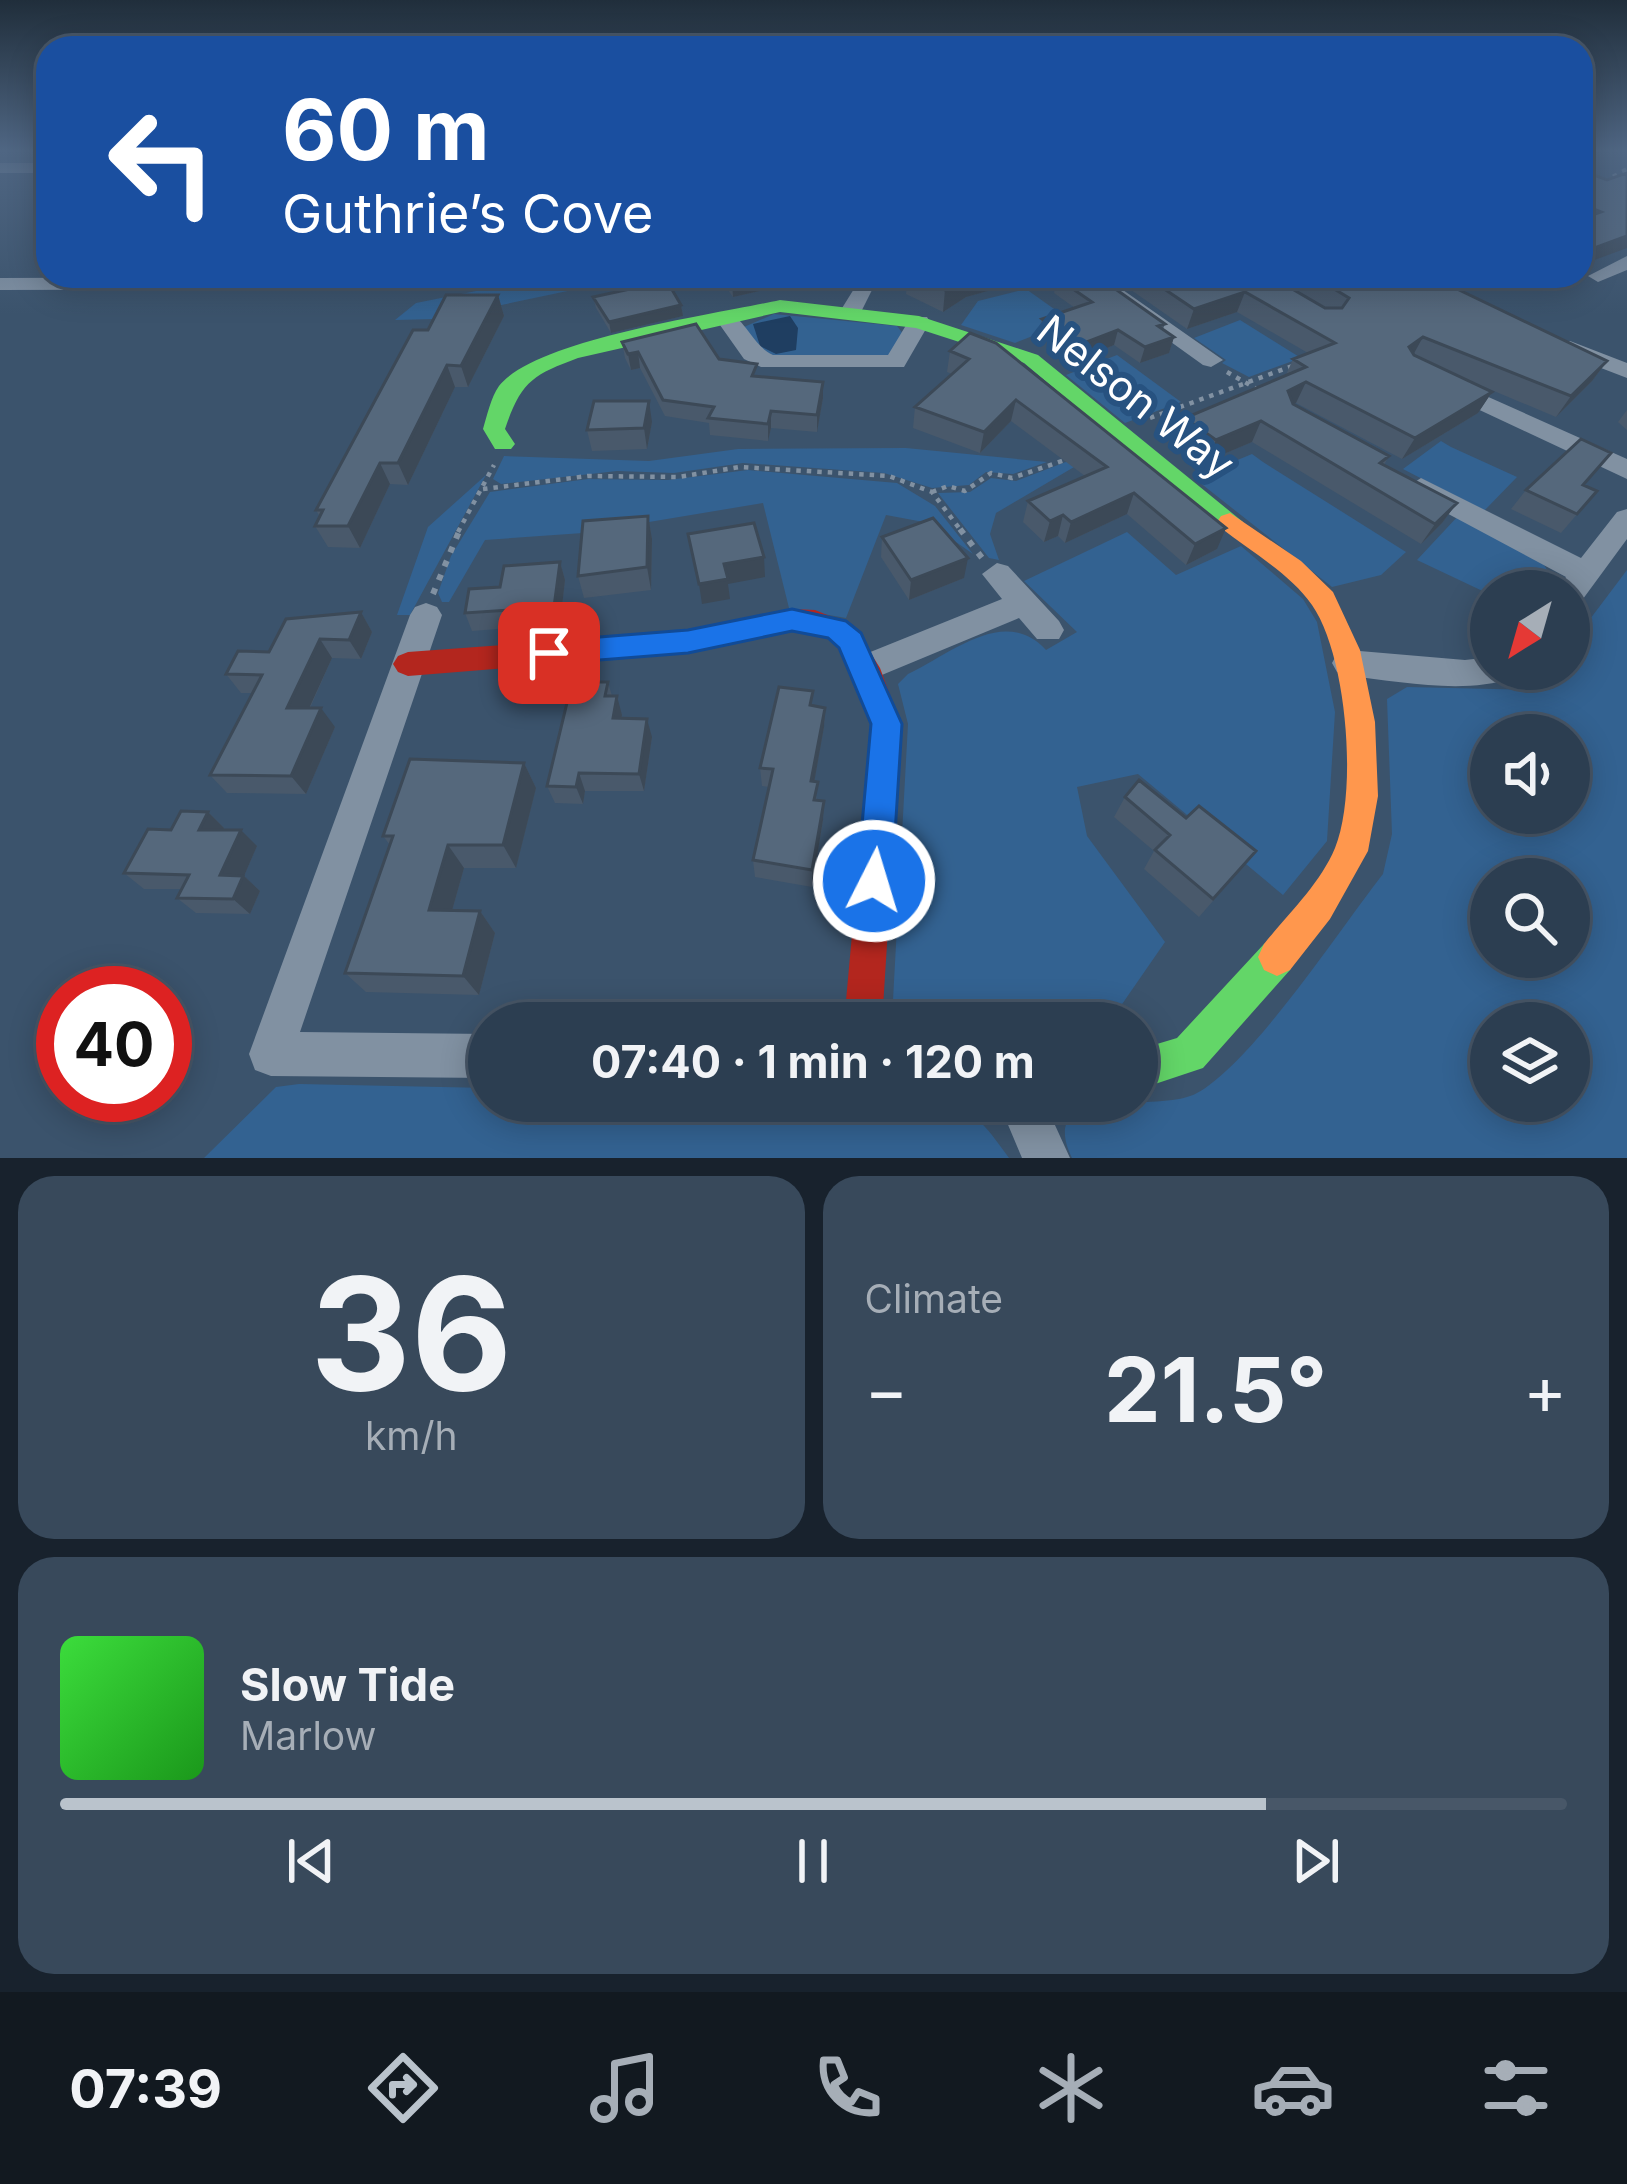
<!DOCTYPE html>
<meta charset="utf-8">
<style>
body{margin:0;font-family:Inter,sans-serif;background:#38495b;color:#f1f3f6;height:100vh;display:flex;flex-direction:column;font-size:45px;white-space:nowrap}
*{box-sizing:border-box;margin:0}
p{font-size:39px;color:#a6aeb7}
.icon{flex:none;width:66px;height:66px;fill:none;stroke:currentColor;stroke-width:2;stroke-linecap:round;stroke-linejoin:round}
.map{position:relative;height:1158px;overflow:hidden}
.drawer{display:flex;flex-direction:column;gap:18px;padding:18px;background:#18222d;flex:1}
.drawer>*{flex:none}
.hud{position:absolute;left:36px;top:36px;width:1557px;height:252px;border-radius:36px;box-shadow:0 6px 30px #0003,0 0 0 3px #485768;background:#1a4fa0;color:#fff;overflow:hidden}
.needle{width:78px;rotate:217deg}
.buttons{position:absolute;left:1470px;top:570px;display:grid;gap:24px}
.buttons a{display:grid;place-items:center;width:120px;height:120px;border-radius:50%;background:#2c3e51;box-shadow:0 6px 30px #0003,0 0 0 3px #485768;font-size:60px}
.speed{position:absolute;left:36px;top:966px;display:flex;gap:24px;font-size:60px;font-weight:700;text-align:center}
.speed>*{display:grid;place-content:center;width:156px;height:156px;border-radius:50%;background:#2c3e51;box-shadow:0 6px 30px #0003,0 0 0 3px #485768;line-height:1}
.speed .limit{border:18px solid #d22;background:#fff;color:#111}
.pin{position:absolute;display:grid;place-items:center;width:102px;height:102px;color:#fff;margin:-51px;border-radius:24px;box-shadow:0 6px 18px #0006}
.me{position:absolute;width:132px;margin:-66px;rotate:5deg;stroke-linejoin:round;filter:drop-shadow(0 0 9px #0008)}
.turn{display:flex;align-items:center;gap:42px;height:252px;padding:0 48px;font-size:54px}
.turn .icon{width:156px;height:156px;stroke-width:2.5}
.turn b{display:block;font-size:84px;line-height:102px}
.big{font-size:90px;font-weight:700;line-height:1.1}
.drawer .tile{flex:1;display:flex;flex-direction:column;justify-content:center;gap:18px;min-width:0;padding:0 42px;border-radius:36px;background:#38495b}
.drawer .dial{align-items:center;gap:0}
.dial b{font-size:156px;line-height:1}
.song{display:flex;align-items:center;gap:36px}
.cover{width:144px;height:144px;border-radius:18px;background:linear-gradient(135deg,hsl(120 70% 55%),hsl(120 70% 35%))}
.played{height:12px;border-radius:6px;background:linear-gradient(90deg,#bac3cc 80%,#485768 80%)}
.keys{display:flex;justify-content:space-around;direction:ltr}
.heat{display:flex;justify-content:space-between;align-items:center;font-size:66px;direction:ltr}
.drawer .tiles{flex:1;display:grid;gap:18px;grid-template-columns:1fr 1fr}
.tile:last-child{grid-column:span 2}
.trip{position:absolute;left:468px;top:1002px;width:690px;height:120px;border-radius:60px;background:#2c3e51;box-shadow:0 6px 30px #0003,0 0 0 3px #485768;font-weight:700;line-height:120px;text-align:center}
.dock{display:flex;height:192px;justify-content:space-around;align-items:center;background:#121920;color:#a6aeb7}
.dock .icon{width:84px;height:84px}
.dock .active{color:#bac3cc}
.dock b{font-size:54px;color:#f1f3f6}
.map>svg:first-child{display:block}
.green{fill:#336291;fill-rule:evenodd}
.water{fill:#1f3e61}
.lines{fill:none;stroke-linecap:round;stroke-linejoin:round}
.path-far1{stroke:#8191a2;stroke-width:4.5;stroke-dasharray:4.5 6;stroke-linecap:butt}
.path{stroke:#8191a2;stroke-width:6;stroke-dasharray:6 9;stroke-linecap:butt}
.street{fill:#8191a2;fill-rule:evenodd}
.fast{fill:#63d668;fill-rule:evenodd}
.slow{fill:#ff974d;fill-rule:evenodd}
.jam{fill:#b3261e;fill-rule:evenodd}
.wall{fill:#49596b}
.shaded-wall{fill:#3c4957}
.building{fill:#55687c;stroke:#3c4957;stroke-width:3}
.route{fill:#1a73e8;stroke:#114b97;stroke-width:3}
.labels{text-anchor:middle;stroke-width:12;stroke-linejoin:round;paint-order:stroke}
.street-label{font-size:42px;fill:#fff;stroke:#275280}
</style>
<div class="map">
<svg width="1627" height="1158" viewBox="0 0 1627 1158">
<rect width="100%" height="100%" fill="#3b536c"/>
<!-- green -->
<path class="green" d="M 552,276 L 639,276 L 435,319 L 395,320 L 416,303 Z
M 1026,289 L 1071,321 L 1015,343 L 961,325 L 978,301 Z
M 774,314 L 897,326 L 904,335 L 896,356 L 779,358 L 762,354 L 744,327 Z
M 1240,320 L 1301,358 L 1249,377 L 1222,363 L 1226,360 L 1194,338 Z
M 1117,355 L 1181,402 L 1125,423 L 1066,375 Z
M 1441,441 L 1451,447 L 1517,477 L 1484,511 L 1403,469 Z
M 1113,444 L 996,513 L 990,534 L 999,560 L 989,558 L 938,493 L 970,492 L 991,478 L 1016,481 Z
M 906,448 L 1047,462 L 1013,474 L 986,472 L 969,485 L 932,488 L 884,473 L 743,463 L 674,473 L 617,471 L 501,484 L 493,479 L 504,456 L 649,461 L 738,449 Z
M 1252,454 L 1263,462 L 1406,552 L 1381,575 L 1332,587 L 1194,478 Z
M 748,470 L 897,483 L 935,506 L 973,554 L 929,523 L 886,515 L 846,618 L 789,608 L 763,503 L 583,533 L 485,540 L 449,602 L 442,602 L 438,593 L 451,556 L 490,492 L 588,479 L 668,480 Z
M 486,475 L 410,615 L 397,615 L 428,527 Z
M 1459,515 L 1543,563 L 1551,577 L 1542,591 L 1491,591 L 1491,595 L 1417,560 Z
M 1127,532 L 1176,575 L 1241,546 L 1303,599 L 1317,622 L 1335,712 L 1327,841 L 1283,895 L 1138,774 L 1077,787 L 1087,836 L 1165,942 L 1109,1023 L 904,1023 L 893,1000 L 908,724 L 898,684 L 908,674 C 955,651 1005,606 1046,650 L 1077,632 L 1024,581 Z
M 1627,570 L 1627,1158 L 1072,1158 C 1034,1080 1159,1115 1197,1093 C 1253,1062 1340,929 1383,874 L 1392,834 L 1387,699 L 1407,687 L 1532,690 L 1553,669 L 1569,669 L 1569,647 ZM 1491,735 L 1569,735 L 1569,813 L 1491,813 ZM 1491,879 L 1569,879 L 1569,957 L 1491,957 ZM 1491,1023 L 1569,1023 L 1569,1101 L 1491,1101 Z
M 299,1084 L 489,1088 L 489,1101 L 944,1101 C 975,1109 991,1133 1009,1158 L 204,1158 L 276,1087 Z"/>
<!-- water -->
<path class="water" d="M 790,316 L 798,328 L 796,350 L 776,354 L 760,346 L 753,324 Z"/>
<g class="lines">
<!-- path-far1 -->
<path class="path-far1" d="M 1604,182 L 1627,169
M 1227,372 L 1262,392
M 1150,418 L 1295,365
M 483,489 L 588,476 L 678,477 L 740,467 L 889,476 L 932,492 L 962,532
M 932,492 L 948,486 L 965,491 L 991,473 L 1012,478 L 1068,459
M 458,532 L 494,465"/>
<!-- path -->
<path class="path" d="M 960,529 L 982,558
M 433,594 L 460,529"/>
<!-- street -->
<path class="street" d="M 0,163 L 48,163 L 48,173 L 0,173 Z
M 1627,256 L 1627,270 L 1598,282 L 1588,276 Z
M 507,276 L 497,282 L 388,289 L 0,290 L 0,278 Z
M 862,276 L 887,276 L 873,288 L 858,318 L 842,318 L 839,313 Z
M 1079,276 L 1103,276 L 1223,360 L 1211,367 L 1203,365 Z
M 726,311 C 746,319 752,345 773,355 L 888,355 L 911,317 L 927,317 L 930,322 L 904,367 L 761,367 L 744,359 L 715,318 Z
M 1570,341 L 1627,363 L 1627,378 L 1562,353 L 1562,343 Z
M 1448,379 L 1627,459 L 1627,479 L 1439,391 L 1439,381 Z
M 1421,478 L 1581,558 L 1617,512 L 1627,509 L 1627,539 L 1580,603 L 1569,607 L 1569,591 L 1556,591 L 1566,577 L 1411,494 L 1407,487 Z
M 997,563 L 1008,566 L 1059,621 L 1064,630 L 1059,639 L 1037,639 L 1019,618 L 877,677 L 865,681 L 853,677 L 849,668 L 853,659 L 1002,599 L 982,574 Z
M 426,603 L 437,607 L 442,615 L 300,1032 L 489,1034 L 489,1078 L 271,1076 L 255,1070 L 249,1054 L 410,615 L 415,607 Z
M 1348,650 L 1465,660 L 1491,657 L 1491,669 L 1517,669 L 1513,678 C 1462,695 1400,681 1348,676 L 1337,672 L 1332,663 L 1337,654 Z
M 998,1101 L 1044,1101 L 1070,1158 L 1022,1158 Z"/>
<!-- fast -->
<path class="fast" d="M 780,300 L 919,316 L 1038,355 L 1243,522 L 1239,528 L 1221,528 L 1024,363 L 916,328 L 780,312 L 578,358 C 532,375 521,382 505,429 L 515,444 L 511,449 L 495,449 L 483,429 C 487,416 491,397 499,386 C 536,339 718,314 780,300 Z
M 1277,938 L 1290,944 L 1296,957 L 1290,970 L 1203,1068 L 1137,1090 L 1137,1050 L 1177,1038 L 1264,944 Z"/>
<!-- slow -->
<path class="slow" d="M 1230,513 L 1301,561 L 1333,592 L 1360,650 L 1375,722 L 1378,796 L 1368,851 L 1330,919 L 1290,970 L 1277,976 L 1264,970 L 1258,957 L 1264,944 C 1288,914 1320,884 1335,848 C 1358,792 1347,655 1312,605 C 1290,573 1251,552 1221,528 L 1217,522 L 1221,516 Z"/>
<!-- jam -->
<path class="jam" d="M 792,609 L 815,610 L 854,626 L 880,668 L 901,724 L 882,1023 L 844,1023 L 871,724 L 851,671 L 834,642 L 812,632 L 792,631 L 689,653 L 408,676 L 398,672 L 393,664 L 398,656 L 408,652 L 689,631 Z"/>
</g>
<!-- wall -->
<path class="wall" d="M 1581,170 L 1607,180 L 1627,173 L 1581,265 Z
M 718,276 L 781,276 L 781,286 L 733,297 Z
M 908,276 L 1014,276 L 1013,284 L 966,297 L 943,312 L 906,294 Z
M 1015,276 L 1057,276 L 1028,285 Z
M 1111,276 L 1270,276 L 1308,298 L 1278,279 L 1279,276 L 1359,276 L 1607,361 L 1592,381 L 1556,417 L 1463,378 L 1492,392 L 1478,413 L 1402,459 L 1296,403 L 1293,404 L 1389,456 L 1384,465 L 1457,503 L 1442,523 L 1421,544 L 1252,442 L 1207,461 L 1177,438 L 1185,418 L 1286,375 L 1293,359 L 1308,353 L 1237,312 L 1187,329 Z
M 1057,278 L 1165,324 L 1163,329 L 1174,337 L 1169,353 L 1140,363 L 1114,345 L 1075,361 L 1039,335 L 1042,319 L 1075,308 L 1054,293 Z
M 498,295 L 504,316 L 468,387 L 455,387 L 408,485 L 390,484 L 360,548 L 328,547 L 315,526 L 320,517 L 316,510 L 428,330 Z
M 593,297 L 681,305 L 683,316 L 611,333 L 596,308 Z
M 970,333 L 1217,549 L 1186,565 L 1127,514 L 1065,543 L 1058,536 L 1044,542 L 1023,522 L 1028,501 L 1085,476 L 1011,421 L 980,453 L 913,428 L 915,407 L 952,374 L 947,372 L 950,351 Z
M 622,342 L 719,359 L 758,377 L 823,398 L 817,432 L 771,428 L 768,441 L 710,435 L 709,423 L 665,416 L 640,368 L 631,370 L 625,358 Z
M 1627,410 L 1627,430 L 1618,422 Z
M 652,422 L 647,449 L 592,451 L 587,430 Z
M 1584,485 L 1597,491 L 1561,533 L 1511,509 L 1526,490 Z
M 648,516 L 652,539 L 651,590 L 584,598 L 578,576 Z
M 882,537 L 964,578 L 909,600 L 881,557 Z
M 560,562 L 565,580 L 560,624 L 472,631 L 465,613 Z
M 361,612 L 372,632 L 361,659 L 332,658 L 310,708 L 335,727 L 306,794 L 227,793 L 210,775 L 253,693 L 241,693 L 226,674 L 269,652 Z
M 608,682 L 612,696 L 622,715 L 622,718 L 652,737 L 644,791 L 585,791 L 583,804 L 555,803 L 547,786 Z
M 813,706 L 825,708 L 824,727 L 814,782 L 817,801 L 824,801 L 823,820 L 812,887 L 755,877 L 753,860 L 769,787 L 762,786 L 760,768 Z
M 524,763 L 536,788 L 516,868 L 464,868 L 452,911 L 480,911 L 495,933 L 479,995 L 366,992 L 345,973 L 390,845 L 383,836 Z
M 1125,797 L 1186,818 L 1240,870 L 1199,917 L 1144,869 L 1154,851 L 1114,817 Z
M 208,812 L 224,828 L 223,830 L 257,846 L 244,876 L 260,891 L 250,914 L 196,913 L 177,898 L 181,889 L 144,889 L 124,873 L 171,830 Z"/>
<!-- shaded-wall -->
<path class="shaded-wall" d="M 1627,236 L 1627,248 L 1581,265 L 1581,253 Z
M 752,276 L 781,276 L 781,286 L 733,297 L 732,281 Z
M 968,276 L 1014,276 L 1013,284 L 966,297 L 943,312 L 945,290 Z
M 1030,276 L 1057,276 L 1028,285 Z
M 1245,292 L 1237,312 L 1187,329 L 1194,309 Z
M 498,295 L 504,316 L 468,387 L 461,366 Z
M 681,305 L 683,316 L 611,333 L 609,322 Z
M 1118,330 L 1114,345 L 1075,361 L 1079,345 Z
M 1174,337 L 1169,353 L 1140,363 L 1145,347 Z
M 1423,337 L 1412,357 L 1409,347 Z
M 638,352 L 640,368 L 631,370 L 628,354 Z
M 1607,361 L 1592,381 L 1556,417 L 1571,396 Z
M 447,365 L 455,387 L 408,485 L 398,463 Z
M 823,382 L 823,398 L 817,432 L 817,415 Z
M 1306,382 L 1296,403 L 1279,411 L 1288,391 Z
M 1492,392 L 1478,413 L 1402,459 L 1415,438 Z
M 1016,400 L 1011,421 L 980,453 L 984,432 Z
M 649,401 L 652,422 L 647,449 L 644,428 Z
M 771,411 L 771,428 L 768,441 L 768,424 Z
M 1261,421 L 1252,442 L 1207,461 L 1216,440 Z
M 380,463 L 390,484 L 360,548 L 348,526 Z
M 1134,493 L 1127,514 L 1065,543 L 1071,522 Z
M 1457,503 L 1442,523 L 1421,544 L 1435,524 Z
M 1063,515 L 1058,536 L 1044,542 L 1050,521 Z
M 648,516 L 652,539 L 651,590 L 647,567 Z
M 1226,528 L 1217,549 L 1186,565 L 1195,544 Z
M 764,557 L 765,577 L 728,584 L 730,599 L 702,604 L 699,584 L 724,564 Z
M 968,558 L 964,578 L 909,600 L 911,580 Z
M 560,562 L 565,580 L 560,624 L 554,607 Z
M 361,612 L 372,632 L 361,659 L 349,640 Z
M 320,639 L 332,658 L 301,726 L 287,708 Z
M 617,696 L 622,715 L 618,737 L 613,718 Z
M 321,708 L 335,727 L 306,794 L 291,776 Z
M 825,708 L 824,727 L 811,800 L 811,781 Z
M 647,719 L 652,737 L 644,791 L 639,774 Z
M 524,763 L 536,788 L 516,868 L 503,845 Z
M 579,773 L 585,791 L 583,804 L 576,787 Z
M 824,801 L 823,820 L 812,887 L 812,870 Z
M 208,812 L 224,828 L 216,846 L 199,830 Z
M 241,830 L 257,846 L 244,876 L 260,891 L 250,914 L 233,899 L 220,875 Z
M 448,845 L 464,868 L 446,932 L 429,910 Z
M 480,911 L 495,933 L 479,995 L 463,976 Z"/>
<!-- building -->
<path class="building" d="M 1581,170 L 1607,180 L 1627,173 L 1627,236 L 1581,253 L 1581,219 L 1601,212 L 1581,204 Z
M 728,276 L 752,276 L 732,281 Z
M 914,276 L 968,276 L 945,290 Z
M 1064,276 L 1097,276 L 1165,324 L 1158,326 L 1174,337 L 1145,347 L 1118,330 L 1079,345 L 1042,319 L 1092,302 L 1057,278 Z
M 1145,276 L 1270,276 L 1325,308 L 1342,308 L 1349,298 L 1313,276 L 1359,276 L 1367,280 L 1381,276 L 1430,276 L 1607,361 L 1571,396 L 1423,337 L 1409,347 L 1414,355 L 1492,392 L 1415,438 L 1306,382 L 1288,391 L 1293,404 L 1389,456 L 1380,463 L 1457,503 L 1435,524 L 1261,421 L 1216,440 L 1185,418 L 1306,367 L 1293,359 L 1335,343 L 1245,292 L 1194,309 Z
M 667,281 L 681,305 L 609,322 L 593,297 Z
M 446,295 L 498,295 L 461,366 L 447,365 L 398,463 L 380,463 L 348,526 L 315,526 L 323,510 L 316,510 L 413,330 L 428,330 Z
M 696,324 L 719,359 L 757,364 L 752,376 L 823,382 L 817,415 L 771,411 L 768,424 L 708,418 L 714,407 L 663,400 L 638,352 L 628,354 L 622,342 Z
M 970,333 L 996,343 L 1226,528 L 1195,544 L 1134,493 L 1071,522 L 1063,515 L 1050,521 L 1028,501 L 1107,467 L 1016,400 L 984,432 L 915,407 L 969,359 L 950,351 Z
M 594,401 L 649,401 L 644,428 L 587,430 Z
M 1581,439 L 1611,453 L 1583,485 L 1597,491 L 1577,514 L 1526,490 Z
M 648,516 L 647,567 L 578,576 L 583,521 Z
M 933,518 L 968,558 L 911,580 L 882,537 Z
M 754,523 L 764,557 L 724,564 L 728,579 L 699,584 L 688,534 Z
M 560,562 L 554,607 L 465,613 L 469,589 L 500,587 L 504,566 Z
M 361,612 L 349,640 L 320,639 L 287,708 L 321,708 L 291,776 L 210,775 L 262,675 L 226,674 L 238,651 L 269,652 L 286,619 Z
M 572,682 L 608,682 L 605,696 L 617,696 L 613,718 L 647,719 L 639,774 L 579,773 L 576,787 L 547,786 Z
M 779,687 L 813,691 L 810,705 L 825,708 L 811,781 L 818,782 L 814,800 L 824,801 L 812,870 L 753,860 L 773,769 L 760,768 Z
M 410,759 L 524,763 L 503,845 L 448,845 L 429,910 L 480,911 L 463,976 L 345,973 L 393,836 L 383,836 Z
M 1139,780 L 1186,818 L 1199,806 L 1256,851 L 1213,899 L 1155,850 L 1170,835 L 1125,797 Z
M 181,811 L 208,812 L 199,830 L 241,830 L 220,875 L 243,876 L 233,899 L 177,898 L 189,875 L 124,873 L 148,829 L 171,830 Z"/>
<!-- sky -->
<linearGradient id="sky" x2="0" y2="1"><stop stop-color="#202e3b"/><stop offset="0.48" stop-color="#4f6683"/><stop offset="1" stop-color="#4f6683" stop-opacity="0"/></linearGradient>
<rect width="1627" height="314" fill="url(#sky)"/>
<!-- route -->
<path class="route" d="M 792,609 L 846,621 L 861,633 L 902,724 L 892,881 L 887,894 L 874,899 L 862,894 L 857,881 L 871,724 L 839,648 L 828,638 L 792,631 L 688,653 L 549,664 L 534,653 L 549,641 L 688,630 Z"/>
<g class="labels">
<!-- street labels -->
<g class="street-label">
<text transform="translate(1136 397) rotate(38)" y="15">Nelson Way</text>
</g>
</g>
</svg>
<div class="buttons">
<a><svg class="needle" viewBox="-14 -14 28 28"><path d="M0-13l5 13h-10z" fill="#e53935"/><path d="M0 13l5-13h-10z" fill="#a6aeb7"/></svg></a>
<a><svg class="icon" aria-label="sound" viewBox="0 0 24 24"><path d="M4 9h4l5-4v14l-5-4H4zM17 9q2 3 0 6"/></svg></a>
<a><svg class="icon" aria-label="search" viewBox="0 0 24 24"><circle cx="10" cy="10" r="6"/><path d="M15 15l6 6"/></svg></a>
<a><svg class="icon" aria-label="layers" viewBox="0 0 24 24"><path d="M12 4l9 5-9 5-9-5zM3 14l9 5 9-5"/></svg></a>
</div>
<div class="speed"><div class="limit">40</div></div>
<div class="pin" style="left:549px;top:653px;background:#d93025"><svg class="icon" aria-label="arrive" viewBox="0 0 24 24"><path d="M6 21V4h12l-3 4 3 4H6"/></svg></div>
<svg class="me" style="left:874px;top:881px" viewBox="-20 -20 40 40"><circle r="17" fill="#1a73e8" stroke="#fff" stroke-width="3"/><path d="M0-11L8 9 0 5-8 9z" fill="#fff"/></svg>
<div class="trip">07:40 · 1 min · 120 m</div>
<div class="hud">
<div class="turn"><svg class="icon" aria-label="left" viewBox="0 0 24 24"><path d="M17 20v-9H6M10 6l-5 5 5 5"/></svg><div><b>60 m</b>Guthrie’s Cove</div></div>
</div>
</div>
<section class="drawer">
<div class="tiles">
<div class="tile dial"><b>36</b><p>km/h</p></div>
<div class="tile"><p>Climate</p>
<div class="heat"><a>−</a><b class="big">21.5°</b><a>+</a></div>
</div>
<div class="tile">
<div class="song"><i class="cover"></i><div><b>Slow Tide</b><p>Marlow</p></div></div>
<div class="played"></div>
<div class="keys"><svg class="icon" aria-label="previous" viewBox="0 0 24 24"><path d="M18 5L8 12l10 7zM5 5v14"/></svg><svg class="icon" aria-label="pause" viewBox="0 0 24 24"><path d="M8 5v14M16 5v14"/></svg><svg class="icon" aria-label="next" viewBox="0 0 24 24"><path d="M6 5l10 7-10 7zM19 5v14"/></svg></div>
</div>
</div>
</section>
<nav class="dock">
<b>07:39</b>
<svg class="icon active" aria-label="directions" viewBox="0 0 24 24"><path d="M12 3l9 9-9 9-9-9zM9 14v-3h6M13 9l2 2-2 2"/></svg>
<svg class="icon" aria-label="music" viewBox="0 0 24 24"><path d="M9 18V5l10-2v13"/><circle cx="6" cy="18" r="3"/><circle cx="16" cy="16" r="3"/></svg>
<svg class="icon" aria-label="phone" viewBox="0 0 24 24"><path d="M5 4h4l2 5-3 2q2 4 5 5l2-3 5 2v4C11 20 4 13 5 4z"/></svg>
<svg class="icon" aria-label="climate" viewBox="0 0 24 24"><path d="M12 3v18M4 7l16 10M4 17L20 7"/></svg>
<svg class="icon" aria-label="car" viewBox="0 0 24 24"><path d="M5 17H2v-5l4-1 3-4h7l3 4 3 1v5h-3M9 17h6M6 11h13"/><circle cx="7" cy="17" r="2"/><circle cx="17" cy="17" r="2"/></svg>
<svg class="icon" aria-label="filters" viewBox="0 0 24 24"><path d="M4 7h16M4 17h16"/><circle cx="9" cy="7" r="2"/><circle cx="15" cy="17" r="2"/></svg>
</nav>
